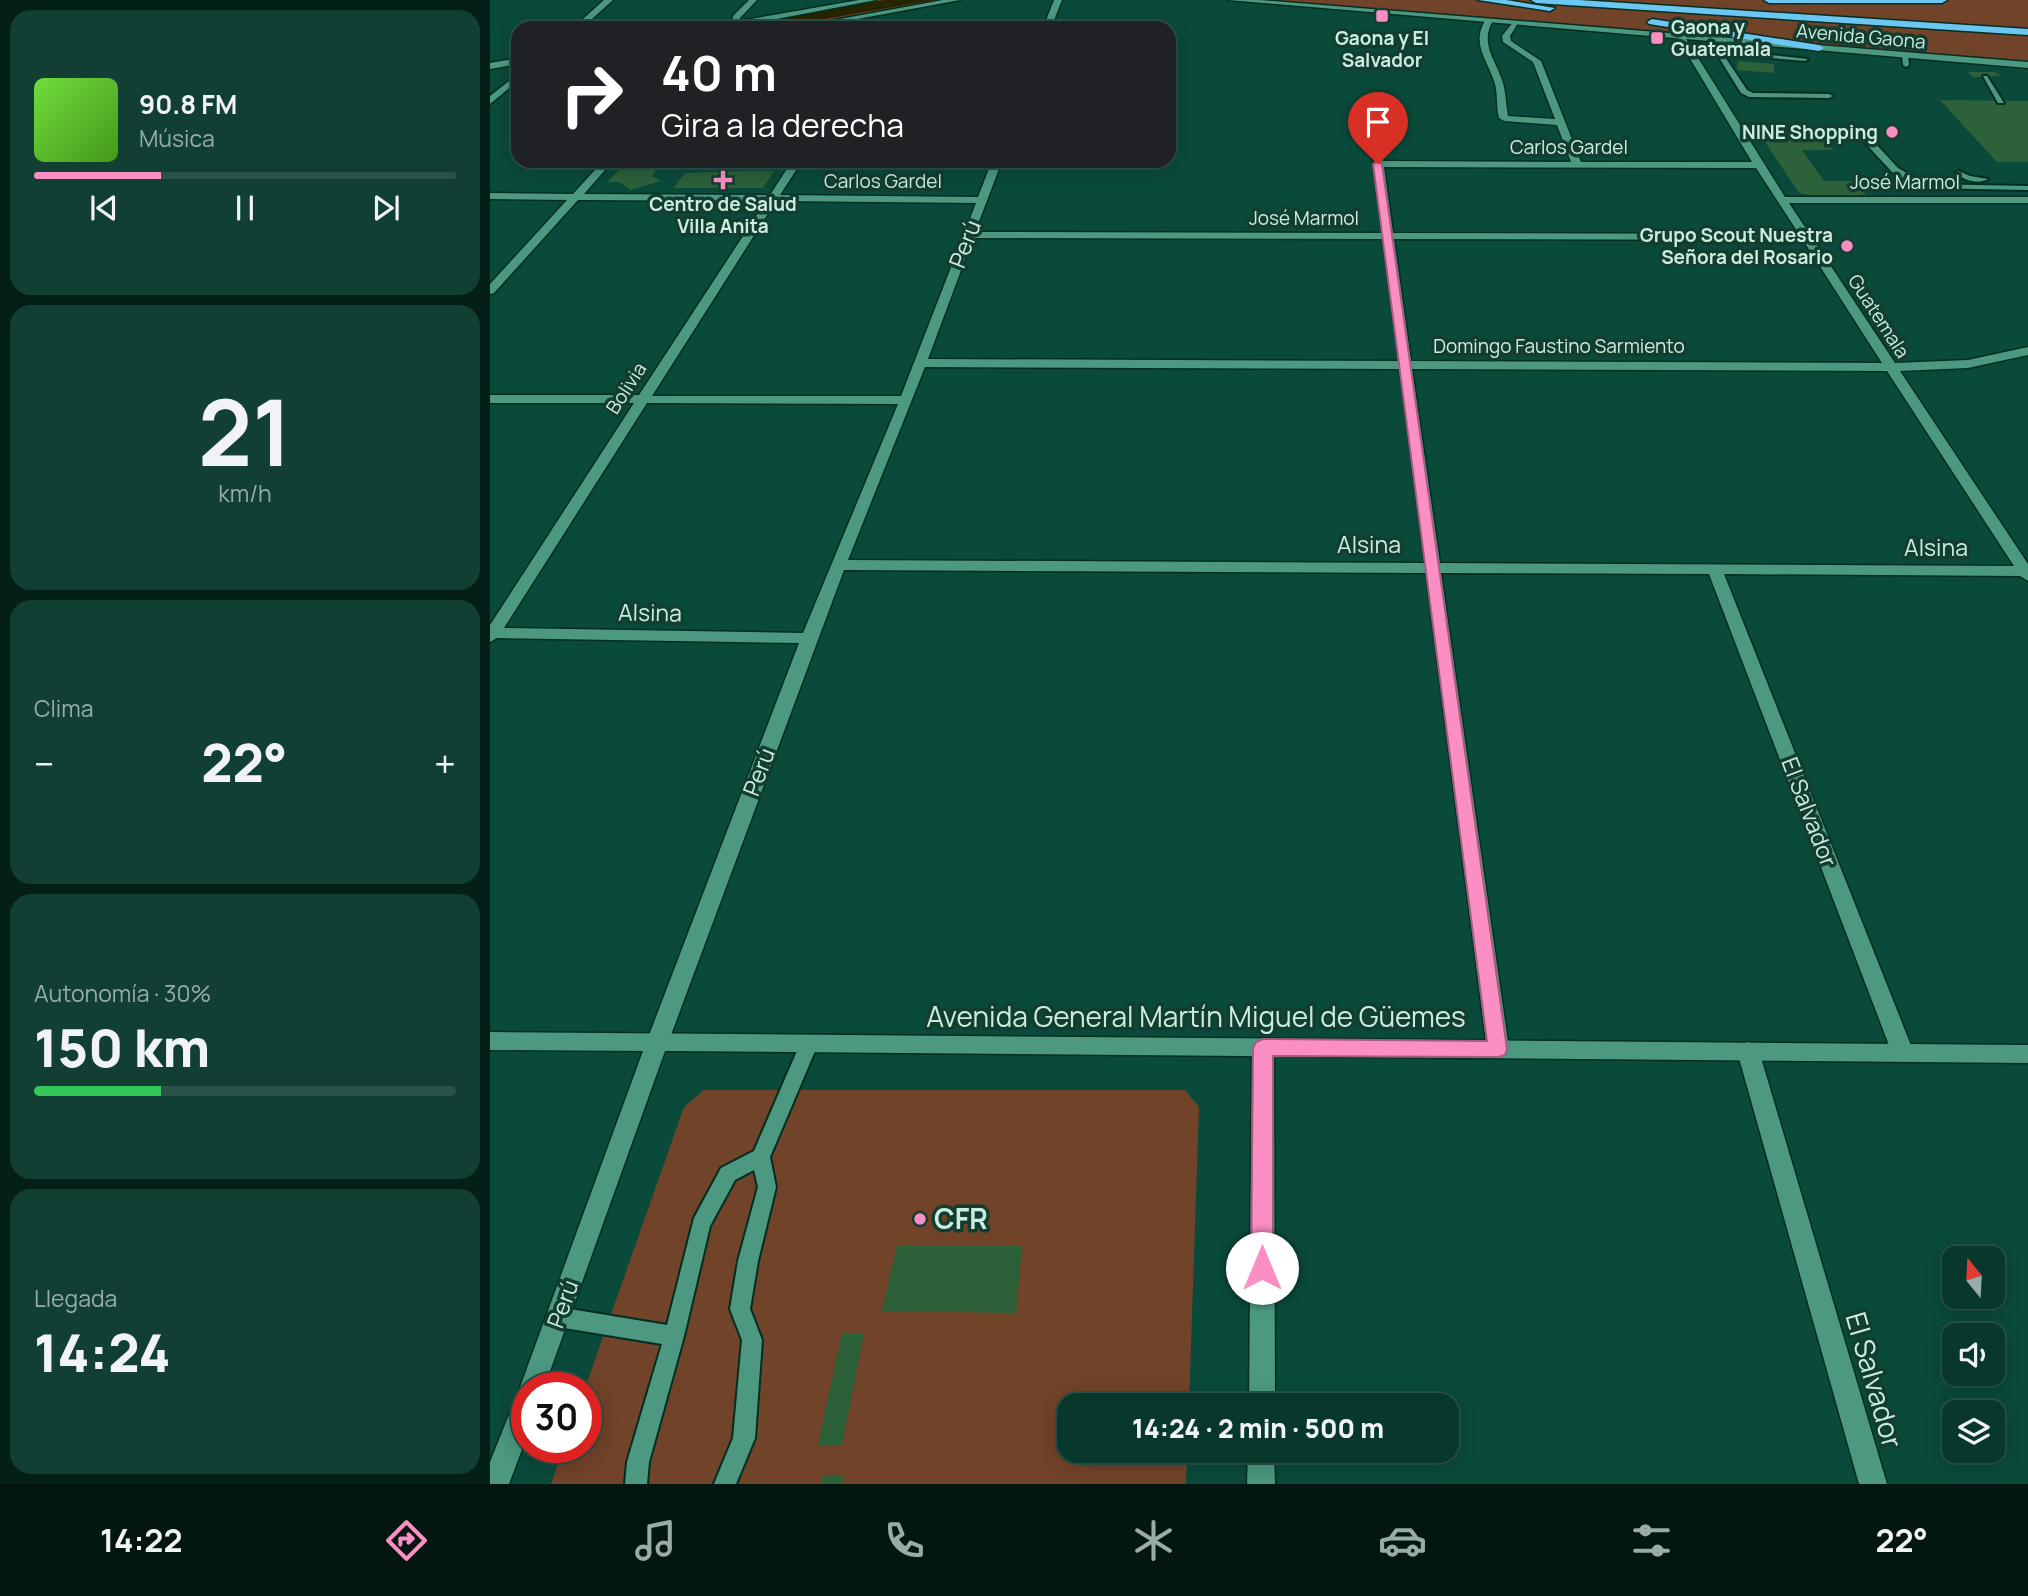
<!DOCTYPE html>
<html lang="es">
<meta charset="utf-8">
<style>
body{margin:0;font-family:Manrope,sans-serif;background:#113f34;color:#f1f3f6;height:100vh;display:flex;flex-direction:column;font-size:26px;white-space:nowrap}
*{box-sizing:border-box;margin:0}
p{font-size:23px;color:#98aca9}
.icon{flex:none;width:38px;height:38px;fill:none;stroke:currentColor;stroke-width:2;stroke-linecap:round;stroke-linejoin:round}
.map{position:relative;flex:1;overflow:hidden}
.drawer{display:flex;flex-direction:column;gap:10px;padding:10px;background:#041f18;width:490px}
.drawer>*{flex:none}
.hud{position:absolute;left:21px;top:21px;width:665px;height:147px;border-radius:21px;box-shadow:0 4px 18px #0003,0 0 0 2px #295248;background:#202124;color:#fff;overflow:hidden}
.needle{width:46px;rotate:342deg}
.tools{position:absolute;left:1452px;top:1246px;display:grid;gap:14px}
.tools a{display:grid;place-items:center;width:63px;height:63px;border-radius:14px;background:#08382c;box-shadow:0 4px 18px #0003,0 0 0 2px #295248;font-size:35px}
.speed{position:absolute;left:21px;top:1372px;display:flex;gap:14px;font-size:35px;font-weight:700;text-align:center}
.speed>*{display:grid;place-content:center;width:91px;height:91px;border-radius:50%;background:#08382c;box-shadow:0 4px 18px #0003,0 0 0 2px #295248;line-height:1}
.speed .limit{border:10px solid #d22;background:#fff;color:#111}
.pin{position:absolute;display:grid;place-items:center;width:60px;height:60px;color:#fff;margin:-72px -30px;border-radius:50% 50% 50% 0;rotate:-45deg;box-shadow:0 0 7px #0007}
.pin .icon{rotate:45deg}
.me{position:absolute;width:77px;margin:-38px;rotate:0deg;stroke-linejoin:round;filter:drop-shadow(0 0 5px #0008)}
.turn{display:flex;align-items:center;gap:24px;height:147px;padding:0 35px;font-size:32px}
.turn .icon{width:91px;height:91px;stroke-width:2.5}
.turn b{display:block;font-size:49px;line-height:60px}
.big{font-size:52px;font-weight:800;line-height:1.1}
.drawer .widget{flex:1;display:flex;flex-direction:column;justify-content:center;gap:10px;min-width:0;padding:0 24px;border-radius:21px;background:#113f34}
.drawer .dial{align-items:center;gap:0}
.dial b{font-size:91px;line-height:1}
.song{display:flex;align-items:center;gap:21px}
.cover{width:84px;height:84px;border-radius:10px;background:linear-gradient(135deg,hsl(100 70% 55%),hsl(100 70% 35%))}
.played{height:7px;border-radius:4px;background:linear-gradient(90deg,#fb8fc3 30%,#295248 30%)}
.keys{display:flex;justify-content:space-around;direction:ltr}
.heat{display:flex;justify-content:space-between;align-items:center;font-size:38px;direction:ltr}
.charge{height:10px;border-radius:5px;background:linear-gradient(90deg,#34c759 30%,#295248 0)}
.trip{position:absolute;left:567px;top:1393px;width:402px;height:70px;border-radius:21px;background:#08382c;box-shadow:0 4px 18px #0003,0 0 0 2px #295248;font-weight:800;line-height:70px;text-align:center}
.tabs{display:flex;height:112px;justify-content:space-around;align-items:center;background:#031612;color:#98aca9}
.tabs .icon{width:49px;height:49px}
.tabs .current{color:#fb8fc3}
.tabs b{font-size:32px;color:#f1f3f6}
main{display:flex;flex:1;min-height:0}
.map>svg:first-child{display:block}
.green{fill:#714328}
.water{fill:#252500}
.building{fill:#2c613a}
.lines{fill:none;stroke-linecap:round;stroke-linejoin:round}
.service-casing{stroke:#022e22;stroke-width:4}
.minor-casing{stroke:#022e22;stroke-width:3}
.tertiary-casing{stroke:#022e22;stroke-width:3}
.motorway-casing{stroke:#022e22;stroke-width:3}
.path-far1{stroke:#447c6c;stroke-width:2;stroke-dasharray:1 2.5;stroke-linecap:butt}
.path{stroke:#447c6c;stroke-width:2.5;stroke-dasharray:1 3.5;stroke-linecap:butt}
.service{fill:#4c9880;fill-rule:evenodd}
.minor{fill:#4c9880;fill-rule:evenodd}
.tertiary{fill:#4c9880;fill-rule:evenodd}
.motorway{fill:#6bc6f1;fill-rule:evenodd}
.route{fill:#fb8fc3;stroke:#a35d7f;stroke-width:2}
.poi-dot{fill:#fb8fc3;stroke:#143d31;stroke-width:2.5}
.labels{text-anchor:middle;stroke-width:7;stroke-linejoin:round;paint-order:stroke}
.far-poi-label{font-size:19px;font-weight:bold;fill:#c9eee0;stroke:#143d31}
.far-street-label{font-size:19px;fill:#c9eee0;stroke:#143d31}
.street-label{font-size:23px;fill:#c9eee0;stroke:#143d31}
.near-street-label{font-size:28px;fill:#c9eee0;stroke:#143d31}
.near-poi-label{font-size:28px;font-weight:bold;fill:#c9eee0;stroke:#143d31;text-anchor:start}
</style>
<main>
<section class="drawer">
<div class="widget">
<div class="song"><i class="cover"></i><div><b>90.8 FM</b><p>Música</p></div></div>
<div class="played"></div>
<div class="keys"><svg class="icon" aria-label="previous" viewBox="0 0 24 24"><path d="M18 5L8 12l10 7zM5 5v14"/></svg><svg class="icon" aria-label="pause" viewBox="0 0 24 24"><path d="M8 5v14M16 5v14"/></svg><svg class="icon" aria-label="next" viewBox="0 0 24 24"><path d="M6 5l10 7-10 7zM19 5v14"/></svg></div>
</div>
<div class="widget dial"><b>21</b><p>km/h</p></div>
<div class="widget"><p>Clima</p>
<div class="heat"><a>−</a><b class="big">22°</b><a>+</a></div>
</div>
<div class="widget"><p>Autonomía · 30%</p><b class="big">150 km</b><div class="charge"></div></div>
<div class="widget"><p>Llegada</p><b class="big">14:24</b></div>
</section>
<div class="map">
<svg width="1538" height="1484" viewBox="0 0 1538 1484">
<rect width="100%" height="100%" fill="#0a4a3a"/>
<!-- green -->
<path class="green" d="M 382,0 L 466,0 L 305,28 L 226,28 Z
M 742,0 L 1538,0 L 1538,65 Z
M 130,161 L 297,161 L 292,169 L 124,168 Z
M 214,1090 L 695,1090 L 709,1107 L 699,1405 L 579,1405 L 579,1451 L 697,1451 L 696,1484 L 61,1484 L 74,1447 L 96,1447 L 95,1388 L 194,1107 Z"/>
<!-- water -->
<path class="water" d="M 394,0 L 444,0 L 283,28 L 231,28 Z"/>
<!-- building -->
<path class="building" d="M 1248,61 L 1284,64 L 1284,73 L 1247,70 Z
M 1478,72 L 1505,72 L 1511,76 L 1483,77 Z
M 1450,100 L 1538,101 L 1538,162 L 1507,162 Z
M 1271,136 L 1332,136 L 1343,150 L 1312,150 L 1334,181 L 1366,181 L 1376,195 L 1320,195 L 1309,193 Z
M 129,170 L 166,170 L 162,176 L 171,181 L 141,190 L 129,182 L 117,182 Z
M 255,171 L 284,171 L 273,188 L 183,188 L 195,173 Z
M 407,1245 L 532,1246 L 526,1313 L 392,1311 Z
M 352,1333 L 374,1333 L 352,1445 L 328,1445 Z
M 354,1475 L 352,1484 L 331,1484 L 333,1476 Z"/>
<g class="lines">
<!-- service casing -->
<g class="service-casing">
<path id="service" d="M 1246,51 L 1318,59 L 1315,61 L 1246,55 L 1235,57 L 1257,90 L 1263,93 L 1339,94 L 1343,96 L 1339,98 L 1259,97 L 1251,93 L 1228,56 Z
M 1415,53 L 1418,55 L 1419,65 L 1416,67 L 1413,65 L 1412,55 Z
M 1493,76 L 1497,76 L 1514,103 L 1508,103 Z
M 1364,127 L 1370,127 L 1408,168 L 1435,184 L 1538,186 L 1538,190 L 1431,188 L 1402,172 L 1364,131 Z
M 1469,171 L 1480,176 L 1498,179 C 1488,185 1474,180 1465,173 Z
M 319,1037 L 325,1039 L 328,1044 L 280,1157 L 286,1187 L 268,1261 L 260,1309 L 272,1340 L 265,1438 L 246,1484 L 224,1484 L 243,1438 L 252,1340 L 240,1309 L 248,1261 L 268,1187 L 264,1170 L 245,1180 L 220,1226 L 194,1336 L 159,1462 L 157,1484 L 135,1484 L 137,1462 L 172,1344 L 68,1327 L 61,1324 L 58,1317 L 61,1310 L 68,1307 L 177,1325 L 204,1218 L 231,1168 L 264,1151 L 310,1044 L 313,1039 Z"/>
</g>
<!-- minor casing -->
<g class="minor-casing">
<path id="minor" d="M 114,0 L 123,0 L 92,28 L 83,28 Z
M 259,0 L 267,0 L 250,18 L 250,21 L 369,0 L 386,0 L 239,28 L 222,28 L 243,23 L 243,16 Z
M 453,0 L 470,0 L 319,28 L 301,28 Z
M 564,0 L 572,0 L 561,28 L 553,28 Z
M 996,19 L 1003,21 C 988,45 1009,63 1014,87 C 1016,96 1016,106 1018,116 L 1065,119 L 1043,62 L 1013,42 L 1012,36 L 1024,21 L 1028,23 L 1020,36 L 1021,41 L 1051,61 L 1091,162 L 1262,162 L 1187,37 L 1191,35 L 1195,37 L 1295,197 L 1538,197 L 1538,203 L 1299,203 L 1405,363 L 1478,360 L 1538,347 L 1538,355 L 1478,368 L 1410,371 L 1538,564 L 1538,581 L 1530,576 L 1234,574 L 1424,1053 L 1421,1059 L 1413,1062 L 1405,1059 L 1402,1053 L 1219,574 L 951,573 L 1019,1049 L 1016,1055 L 1008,1058 L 1000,1055 L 997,1049 L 936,573 L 354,570 L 178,1043 L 175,1049 L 167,1052 L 159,1049 L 156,1043 L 309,643 L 7,638 L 0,642 L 0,625 L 144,403 L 0,403 L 0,395 L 149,395 L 276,201 L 88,200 L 4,293 L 0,294 L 0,284 L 77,200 L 0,199 L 0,193 L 83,194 L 113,161 L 123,161 L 94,194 L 280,195 L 302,161 L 312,161 L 290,195 L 488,197 L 502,161 L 512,161 L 485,232 L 892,233 L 878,106 L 886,108 L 893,161 L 1081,162 L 1067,125 L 1014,121 L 1009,118 C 1006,107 1008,95 1005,84 C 998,60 980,44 996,19 ZM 894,167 L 1266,168 L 1309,234 L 903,233 ZM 286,201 L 486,203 L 411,396 L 162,396 ZM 483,238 L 893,239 L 909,361 L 438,359 ZM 904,239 L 1313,240 L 1392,363 L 921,361 ZM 435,367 L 910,369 L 935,563 L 358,560 ZM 922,369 L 1397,371 L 1524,566 L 950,563 ZM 157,403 L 408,404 L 313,633 L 14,628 Z
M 28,58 L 28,64 L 0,69 L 0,63 Z
M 28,74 L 28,81 L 0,104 L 0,96 Z
M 773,1038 L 781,1041 L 784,1047 L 785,1405 L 759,1405 L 762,1047 L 765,1041 Z
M 1258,1042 L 1266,1045 L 1269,1051 L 1397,1484 L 1369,1484 L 1247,1051 L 1250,1045 Z
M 758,1451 L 784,1451 L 785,1484 L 757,1484 Z"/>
</g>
<!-- tertiary casing -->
<g class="tertiary-casing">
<path id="tertiary" d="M 738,0 L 770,0 L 1538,62 L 1538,68 Z
M 0,1032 L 1538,1045 L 1538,1063 L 175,1051 L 54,1388 L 37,1388 L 37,1436 L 19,1484 L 0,1484 L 0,1462 L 29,1390 L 153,1051 L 0,1050 Z"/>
</g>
<!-- motorway casing -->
<g class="motorway-casing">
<path id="motorway" d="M 988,0 L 1016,0 L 1065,8 L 1060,11 Z
M 1041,0 L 1089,0 L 1538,29 L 1538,35 L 1046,3 Z
M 1274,0 L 1457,0 L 1452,3 L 1279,3 Z
M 1162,19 L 1329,45 L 1334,48 L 1329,51 L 1159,24 L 1157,22 Z"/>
</g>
<!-- path-far1 -->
<path class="path-far1" d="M 139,164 L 148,161
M 136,166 L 281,167"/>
<!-- path -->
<path class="path" d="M 181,166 L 281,167"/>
<!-- service -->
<use href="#service" class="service"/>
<!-- minor -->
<use href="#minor" class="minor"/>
<!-- tertiary -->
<use href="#tertiary" class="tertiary"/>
<!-- motorway -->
<use href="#motorway" class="motorway"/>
</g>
<!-- route -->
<path class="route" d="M 888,161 L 892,164 L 1017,1049 L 1015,1055 L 1008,1057 L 783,1056 L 783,1268 L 780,1275 L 772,1278 L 764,1275 L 761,1268 L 763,1048 L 766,1042 L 773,1039 L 997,1041 L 883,164 Z"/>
<!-- markers -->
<g class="poi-dot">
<rect x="885" y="9" width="14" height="14" rx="3.5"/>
<rect x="1160" y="31" width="14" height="14" rx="3.5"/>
<circle cx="1402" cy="132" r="7"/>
<path d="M229.5 169.5h7v7h7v7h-7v7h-7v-7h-7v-7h7z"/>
<circle cx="1357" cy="246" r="7"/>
<circle cx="430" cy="1219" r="7"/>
</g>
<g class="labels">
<!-- far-poi labels -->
<g class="far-poi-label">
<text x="1181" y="34" text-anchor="start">Gaona y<tspan x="1181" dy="22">Guatemala</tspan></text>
<text x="892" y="45">Gaona y El<tspan x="892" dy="22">Salvador</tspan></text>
<text x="1388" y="139" text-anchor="end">NINE Shopping</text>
<text x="233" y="211">Centro de Salud<tspan x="233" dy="22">Villa Anita</tspan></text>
<text x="1343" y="242" text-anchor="end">Grupo Scout Nuestra<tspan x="1343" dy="22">Señora del Rosario</tspan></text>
</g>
<!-- far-street labels -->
<g class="far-street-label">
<text transform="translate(1371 36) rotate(5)" y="7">Avenida Gaona</text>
<text x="1079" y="154">Carlos Gardel</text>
<text x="393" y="188">Carlos Gardel</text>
<text x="1415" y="189">José Marmol</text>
<text x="814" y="225">José Marmol</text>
<text transform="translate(1389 316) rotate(57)" y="7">Guatemala</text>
<text x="1069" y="353">Domingo Faustino Sarmiento</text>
<text transform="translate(136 388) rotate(-57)" y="7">Bolivia</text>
</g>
<!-- street labels -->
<g class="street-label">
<text transform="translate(475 244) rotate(-69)" y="8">Perú</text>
<text x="879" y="553">Alsina</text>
<text x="1446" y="556">Alsina</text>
<text transform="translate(160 613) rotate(1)" y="8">Alsina</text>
<text transform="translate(269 772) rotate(-69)" y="8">Perú</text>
<text transform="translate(1319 812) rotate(69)" y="8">El Salvador</text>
<text transform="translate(73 1304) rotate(-70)" y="8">Perú</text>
</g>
<!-- near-street labels -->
<g class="near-street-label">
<text x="706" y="1027">Avenida General Martín Miguel de Güemes</text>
<text transform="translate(1384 1380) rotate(74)" y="10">El Salvador</text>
</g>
<!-- near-poi labels -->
<g class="near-poi-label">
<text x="444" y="1229">CFR</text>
</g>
</g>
</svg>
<div class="tools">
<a><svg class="needle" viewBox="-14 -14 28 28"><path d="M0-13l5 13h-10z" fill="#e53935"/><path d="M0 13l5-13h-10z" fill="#98aca9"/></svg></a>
<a><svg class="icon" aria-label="sound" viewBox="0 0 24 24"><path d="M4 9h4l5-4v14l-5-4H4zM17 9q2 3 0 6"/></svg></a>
<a><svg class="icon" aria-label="layers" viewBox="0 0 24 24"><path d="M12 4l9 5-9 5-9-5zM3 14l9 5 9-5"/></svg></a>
</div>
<div class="speed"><div class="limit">30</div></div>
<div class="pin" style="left:888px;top:164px;background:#d93025"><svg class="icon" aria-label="arrive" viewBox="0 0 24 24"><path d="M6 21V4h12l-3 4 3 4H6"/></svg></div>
<svg class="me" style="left:772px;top:1268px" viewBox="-20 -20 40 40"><circle r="19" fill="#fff"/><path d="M0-13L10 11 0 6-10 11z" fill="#fb8fc3"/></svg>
<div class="trip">14:24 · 2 min · 500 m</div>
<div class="hud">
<div class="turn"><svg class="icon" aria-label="right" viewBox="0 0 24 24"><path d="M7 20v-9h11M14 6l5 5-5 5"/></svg><div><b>40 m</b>Gira a la derecha</div></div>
</div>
</div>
</main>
<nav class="tabs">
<b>14:22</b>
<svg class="icon current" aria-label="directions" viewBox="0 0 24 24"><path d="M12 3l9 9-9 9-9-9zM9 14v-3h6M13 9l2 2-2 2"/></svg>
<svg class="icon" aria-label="music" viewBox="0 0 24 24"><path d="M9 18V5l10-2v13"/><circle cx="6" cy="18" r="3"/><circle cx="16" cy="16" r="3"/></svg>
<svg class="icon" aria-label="phone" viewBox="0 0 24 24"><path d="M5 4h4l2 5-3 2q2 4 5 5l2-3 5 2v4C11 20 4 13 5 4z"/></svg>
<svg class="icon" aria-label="climate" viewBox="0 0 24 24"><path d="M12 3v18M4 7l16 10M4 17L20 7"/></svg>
<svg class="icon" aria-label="car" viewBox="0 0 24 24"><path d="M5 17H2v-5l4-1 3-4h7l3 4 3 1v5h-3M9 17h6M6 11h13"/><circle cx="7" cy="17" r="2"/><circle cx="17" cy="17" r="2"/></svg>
<svg class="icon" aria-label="filters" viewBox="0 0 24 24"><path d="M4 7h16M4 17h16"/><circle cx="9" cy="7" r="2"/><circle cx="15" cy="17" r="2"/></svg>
<b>22°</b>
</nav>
